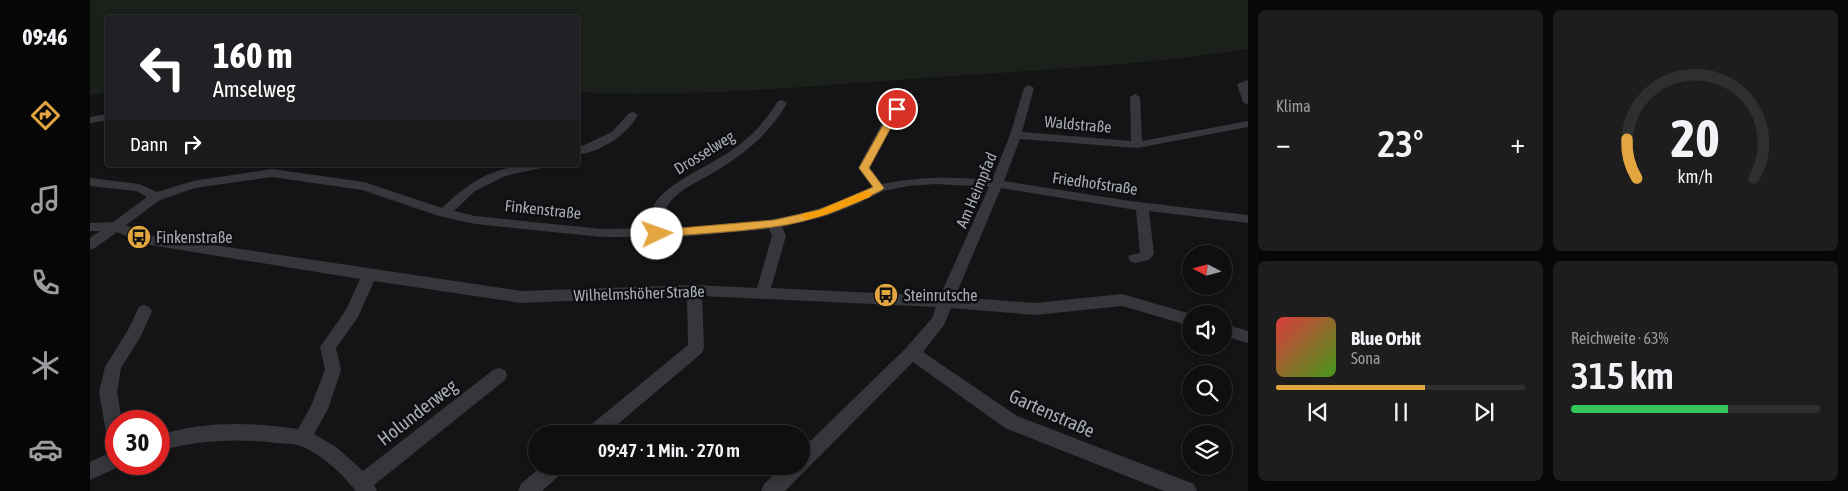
<!DOCTYPE html>
<html lang="de">
<meta charset="utf-8">
<style>
body{margin:0;font-family:"Asap Condensed",sans-serif;background:#1d1d1e;color:#f1f3f6;height:100vh;display:flex;flex-direction:column;font-size:19px;white-space:nowrap}
*{box-sizing:border-box;margin:0}
p{font-size:16px;color:#9b9c9f}
.icon{flex:none;width:28px;height:28px;fill:none;stroke:currentColor;stroke-width:2;stroke-linecap:round;stroke-linejoin:round}
.map{position:relative;flex:1;overflow:hidden}
.panel{display:flex;flex-direction:column;gap:10px;padding:10px;background:#080809;width:600px}
.panel>*{flex:none}
.hud{position:absolute;left:15px;top:15px;width:475px;height:152px;border-radius:5px;box-shadow:0 2px 8px #0003,0 0 0 1px #2f2f30;background:#202124;color:#fff;overflow:hidden}
.needle{width:32px;rotate:276deg}
.controls{position:absolute;left:1092px;top:245px;display:grid;gap:10px}
.controls a{display:grid;place-items:center;width:50px;height:50px;border-radius:50%;background:#0f0f10;box-shadow:0 2px 8px #0003,0 0 0 1px #2f2f30;font-size:25px}
.speed{position:absolute;left:15px;top:410px;display:flex;gap:10px;font-size:25px;font-weight:700;text-align:center}
.speed>*{display:grid;place-content:center;width:65px;height:65px;border-radius:50%;background:#0f0f10;box-shadow:0 2px 8px #0003,0 0 0 1px #2f2f30;line-height:1}
.speed .limit{border:8px solid #d22;background:#fff;color:#111}
.pin{position:absolute;display:grid;place-items:center;width:42px;height:42px;color:#fff;margin:-21px;border:2px solid #fff;border-radius:50%;box-shadow:0 1px 5px #0007}
.me{position:absolute;width:55px;margin:-28px;rotate:87deg;stroke-linejoin:round;filter:drop-shadow(0 0 4px #0008)}
.turn{display:flex;align-items:center;gap:18px;height:105px;padding:0 25px;font-size:22px}
.turn .icon{width:65px;height:65px;stroke-width:2.5}
.turn b{display:block;font-size:35px;line-height:42px}
.then{display:flex;align-items:center;height:48px;padding:0 25px;background:#0003;gap:10px;font-size:19px}
.big{font-size:38px;font-weight:600;line-height:1.1}
.panel .card{flex:1;display:flex;flex-direction:column;justify-content:center;gap:8px;min-width:0;padding:0 18px;border-radius:8px;background:#1d1d1e}
.panel .dial{align-items:center;gap:0}
.dial svg{height:130px;overflow:visible;fill:none;stroke:#2f2f30;stroke-width:7;stroke-linecap:round;text-anchor:middle}
.dial text{fill:#f1f3f6;stroke:none}
.song{display:flex;align-items:center;gap:15px}
.cover{width:60px;height:60px;border-radius:8px;background:linear-gradient(135deg,hsl(0 70% 55%),hsl(100 70% 35%))}
.played{height:5px;border-radius:2px;background:linear-gradient(90deg,#e3a53f 60%,#2f2f30 60%)}
.keys{display:flex;justify-content:space-around;direction:ltr}
.heat{display:flex;justify-content:space-between;align-items:center;font-size:28px;direction:ltr}
.charge{height:8px;border-radius:4px;background:linear-gradient(90deg,#34c759 63%,#2f2f30 0)}
.panel .tiles{flex:1;display:grid;gap:10px;grid-template-columns:repeat(2,1fr)}
.trip{position:absolute;left:438px;top:425px;width:282px;height:50px;border-radius:25px;background:#0f0f10;box-shadow:0 2px 8px #0003,0 0 0 1px #2f2f30;font-weight:600;line-height:50px;text-align:center}
main{display:flex;flex:1;min-height:0}
.menu{display:flex;flex-direction:column;width:90px;justify-content:space-around;align-items:center;background:#060606;color:#9b9c9f}
.menu .icon{width:35px;height:35px}
.menu .current{color:#e3a53f}
.menu b{font-size:22px;color:#f1f3f6}
.map>svg:first-child{display:block}
.green{fill:#1b201b}
.lines{fill:none;stroke-linecap:round;stroke-linejoin:round}
.minor{fill:#36373b;fill-rule:evenodd}
.route{fill:#e3a53f;stroke:#946b29}
.slow{fill:#f59e0b}
.labels{text-anchor:middle;stroke-width:5;stroke-linejoin:round;paint-order:stroke}
.street-label{font-size:16px;fill:#a7acb5;stroke:#0f0f11}
.poi-label{font-size:16px;fill:#a7acb5;stroke:#0f0f11;text-anchor:start}
.near-street-label{font-size:19px;fill:#a7acb5;stroke:#0f0f11}
</style>
<main>
<nav class="menu">
<b>09:46</b>
<svg class="icon current" aria-label="directions" viewBox="0 0 24 24"><path d="M12 3l9 9-9 9-9-9zM9 14v-3h6M13 9l2 2-2 2"/></svg>
<svg class="icon" aria-label="music" viewBox="0 0 24 24"><path d="M9 18V5l10-2v13"/><circle cx="6" cy="18" r="3"/><circle cx="16" cy="16" r="3"/></svg>
<svg class="icon" aria-label="phone" viewBox="0 0 24 24"><path d="M5 4h4l2 5-3 2q2 4 5 5l2-3 5 2v4C11 20 4 13 5 4z"/></svg>
<svg class="icon" aria-label="climate" viewBox="0 0 24 24"><path d="M12 3v18M4 7l16 10M4 17L20 7"/></svg>
<svg class="icon" aria-label="car" viewBox="0 0 24 24"><path d="M5 17H2v-5l4-1 3-4h7l3 4 3 1v5h-3M9 17h6M6 11h13"/><circle cx="7" cy="17" r="2"/><circle cx="17" cy="17" r="2"/></svg>
</nav>
<div class="map">
<svg width="1158" height="491" viewBox="0 0 1158 491">
<rect width="100%" height="100%" fill="#141416"/>
<!-- green -->
<path class="green" d="M 0,0 L 1158,0 L 1158,49 C 1051,66 942,70 835,78 C 719,86 603,98 488,92 L 488,18 L 18,18 L 17,92 L 0,95 Z"/>
<g class="lines">
<!-- minor -->
<path class="minor" d="M 1158,80 L 1158,105 L 1153,102 L 1147,84 Z
M 939,85 L 944,88 L 932,132 L 1041,141 L 1040,97 L 1045,94 L 1050,97 L 1052,141 L 1158,121 L 1158,127 L 1047,148 L 930,139 L 914,181 L 1040,201 L 1158,215 L 1158,223 L 1059,211 L 1064,254 L 1059,260 L 1045,263 L 1040,261 L 1038,258 L 1040,255 L 1050,253 L 1046,210 L 911,188 L 865,297 L 945,303 L 1032,294 L 1101,314 L 1101,326 L 1032,306 L 945,315 L 861,308 L 854,325 L 833,352 L 927,416 L 1104,484 L 1107,491 L 1074,491 L 915,428 L 823,362 L 695,491 L 671,491 L 674,484 L 693,466 L 711,466 L 711,450 L 816,348 L 842,318 L 846,307 L 612,296 L 614,348 L 612,353 L 516,434 L 494,434 L 497,428 L 598,345 L 597,296 L 431,303 L 284,281 L 268,317 L 246,348 L 251,370 L 238,409 L 224,434 L 246,447 L 273,471 L 403,370 L 409,368 L 415,370 L 417,375 L 415,380 L 284,485 L 287,491 L 266,491 C 252,474 234,456 213,447 C 205,443 195,444 187,443 C 146,438 108,440 69,451 L 69,435 C 115,421 161,422 208,429 L 221,406 L 235,370 L 230,347 L 256,310 L 270,279 L 54,244 L 27,232 L 5,248 L 0,250 L 0,238 L 10,231 L 0,231 L 0,223 L 23,222 L 57,197 L 46,191 L 0,186 L 0,178 L 49,184 L 67,192 L 103,181 L 182,169 L 274,182 L 352,208 C 385,177 407,165 453,165 L 451,168 L 415,176 L 385,191 L 364,211 L 385,216 L 512,229 L 561,228 C 561,221 561,212 564,205 C 575,183 624,164 645,148 C 663,135 676,120 688,101 L 692,100 L 697,103 C 679,135 653,155 621,174 C 608,182 590,189 580,202 C 574,209 574,219 574,228 C 645,227 718,220 782,187 L 768,168 L 806,97 L 811,94 L 816,97 L 780,168 L 792,184 C 831,176 863,177 902,180 L 920,135 L 934,88 ZM 182,177 L 272,190 L 349,216 L 385,224 L 512,237 L 562,237 L 567,239 L 679,229 L 682,236 L 667,288 L 604,285 L 431,291 L 57,235 L 36,225 L 70,200 L 105,188 ZM 846,184 L 899,187 L 850,296 L 681,288 L 696,236 L 692,227 L 737,216 L 770,203 L 793,191 L 818,186 Z
M 543,112 L 548,115 C 536,136 512,151 488,155 L 488,148 L 522,132 L 539,113 Z
M 18,114 L 18,120 L 0,123 L 0,117 Z
M 54,305 L 59,307 L 62,311 L 51,336 L 31,368 L 27,392 L 32,421 L 26,421 L 26,446 L 20,444 L 17,438 L 9,392 L 15,367 L 38,330 L 49,307 Z
M 1134,324 L 1158,331 L 1158,343 L 1134,336 Z
M 26,450 L 26,464 L 33,464 L 33,465 L 0,480 L 0,462 Z
M 452,466 L 475,466 L 473,472 L 452,491 L 428,491 L 431,484 Z"/>
</g>
<!-- route -->
<path class="route" d="M 807,106 L 811,109 L 779,168 L 794,188 L 792,190 C 758,208 721,222 683,227 C 645,232 606,234 567,237 L 562,234 L 567,230 L 684,220 L 729,210 L 783,187 L 769,168 L 802,109 Z"/>
<!-- slow -->
<path class="slow" d="M 776,191 L 780,192 L 782,194 L 780,197 L 735,215 L 716,220 L 711,216 L 712,214 L 729,210 Z"/>
<!-- icons -->
<defs>
<g id="bus-disc" transform="scale(1.25)"><circle r="9.5" fill="#e3a53f" stroke="#0f0f11"/><path d="M-5-6H5V4H4V6H2V4H-2V6H-4V4H-5ZM-3.5-4V0h7V-4ZM-3.5 1.2v1.5H-2V1.2ZM2 1.2v1.5H3.5V1.2Z" fill="#111"/></g>
</defs>
<g fill-rule="evenodd">
<use href="#bus-disc" x="49" y="237"/>
<use href="#bus-disc" x="796" y="295"/>
</g>
<g class="labels">
<!-- street labels -->
<g class="street-label">
<text transform="translate(988 124) rotate(5)" y="6">Waldstraße</text>
<text transform="translate(614 152) rotate(-32)" y="6">Drosselweg</text>
<text transform="translate(1005 183) rotate(8)" y="6">Friedhofstraße</text>
<text transform="translate(886 190) rotate(-67)" y="6">Am Heimpfad</text>
<text transform="translate(453 209) rotate(6)" y="6">Finkenstraße</text>
<text transform="translate(549 293) rotate(-2)" y="6">Wilhelmshöher Straße</text>
</g>
<!-- poi labels -->
<g class="poi-label">
<text x="66" y="243">Finkenstraße</text>
<text x="814" y="301">Steinrutsche</text>
</g>
<!-- near-street labels -->
<g class="near-street-label">
<text transform="translate(327 412) rotate(-38)" y="7">Holunderweg</text>
<text transform="translate(962 413) rotate(24)" y="7">Gartenstraße</text>
</g>
</g>
</svg>
<div class="controls">
<a><svg class="needle" viewBox="-14 -14 28 28"><path d="M0-13l5 13h-10z" fill="#e53935"/><path d="M0 13l5-13h-10z" fill="#9b9c9f"/></svg></a>
<a><svg class="icon" aria-label="sound" viewBox="0 0 24 24"><path d="M4 9h4l5-4v14l-5-4H4zM17 9q2 3 0 6"/></svg></a>
<a><svg class="icon" aria-label="search" viewBox="0 0 24 24"><circle cx="10" cy="10" r="6"/><path d="M15 15l6 6"/></svg></a>
<a><svg class="icon" aria-label="layers" viewBox="0 0 24 24"><path d="M12 4l9 5-9 5-9-5zM3 14l9 5 9-5"/></svg></a>
</div>
<div class="speed"><div class="limit">30</div></div>
<div class="pin" style="left:807px;top:109px;background:#d93025"><svg class="icon" aria-label="arrive" viewBox="0 0 24 24"><path d="M6 21V4h12l-3 4 3 4H6"/></svg></div>
<svg class="me" style="left:567px;top:234px" viewBox="-20 -20 40 40"><circle r="19" fill="#fff"/><path d="M0-13L10 11 0 6-10 11z" fill="#e3a53f"/></svg>
<div class="trip">09:47 · 1 Min. · 270 m</div>
<div class="hud">
<div class="turn"><svg class="icon" aria-label="left" viewBox="0 0 24 24"><path d="M17 20v-9H6M10 6l-5 5 5 5"/></svg><div><b>160 m</b>Amselweg</div></div>
<div class="then">Dann<svg class="icon" aria-label="right" viewBox="0 0 24 24"><path d="M7 20v-9h11M14 6l5 5-5 5"/></svg></div>
</div>
</div>
<section class="panel">
<div class="tiles">
<div class="card"><p>Klima</p>
<div class="heat"><a>−</a><b class="big">23°</b><a>+</a></div>
</div>
<div class="card dial"><svg viewBox="0 0 100 80">
<path d="M14 69A42 42 0 1 1 86 69"/>
<path d="M14 69A42 42 0 0 1 8 45" stroke="#e3a53f"/>
<text x="50" y="56" font-size="32" font-weight="700">20</text>
<text x="50" y="72" font-size="11">km/h</text>
</svg></div>
<div class="card">
<div class="song"><i class="cover"></i><div><b>Blue Orbit</b><p>Sona</p></div></div>
<div class="played"></div>
<div class="keys"><svg class="icon" aria-label="previous" viewBox="0 0 24 24"><path d="M18 5L8 12l10 7zM5 5v14"/></svg><svg class="icon" aria-label="pause" viewBox="0 0 24 24"><path d="M8 5v14M16 5v14"/></svg><svg class="icon" aria-label="next" viewBox="0 0 24 24"><path d="M6 5l10 7-10 7zM19 5v14"/></svg></div>
</div>
<div class="card"><p>Reichweite · 63%</p><b class="big">315 km</b><div class="charge"></div></div>
</div>
</section>
</main>
